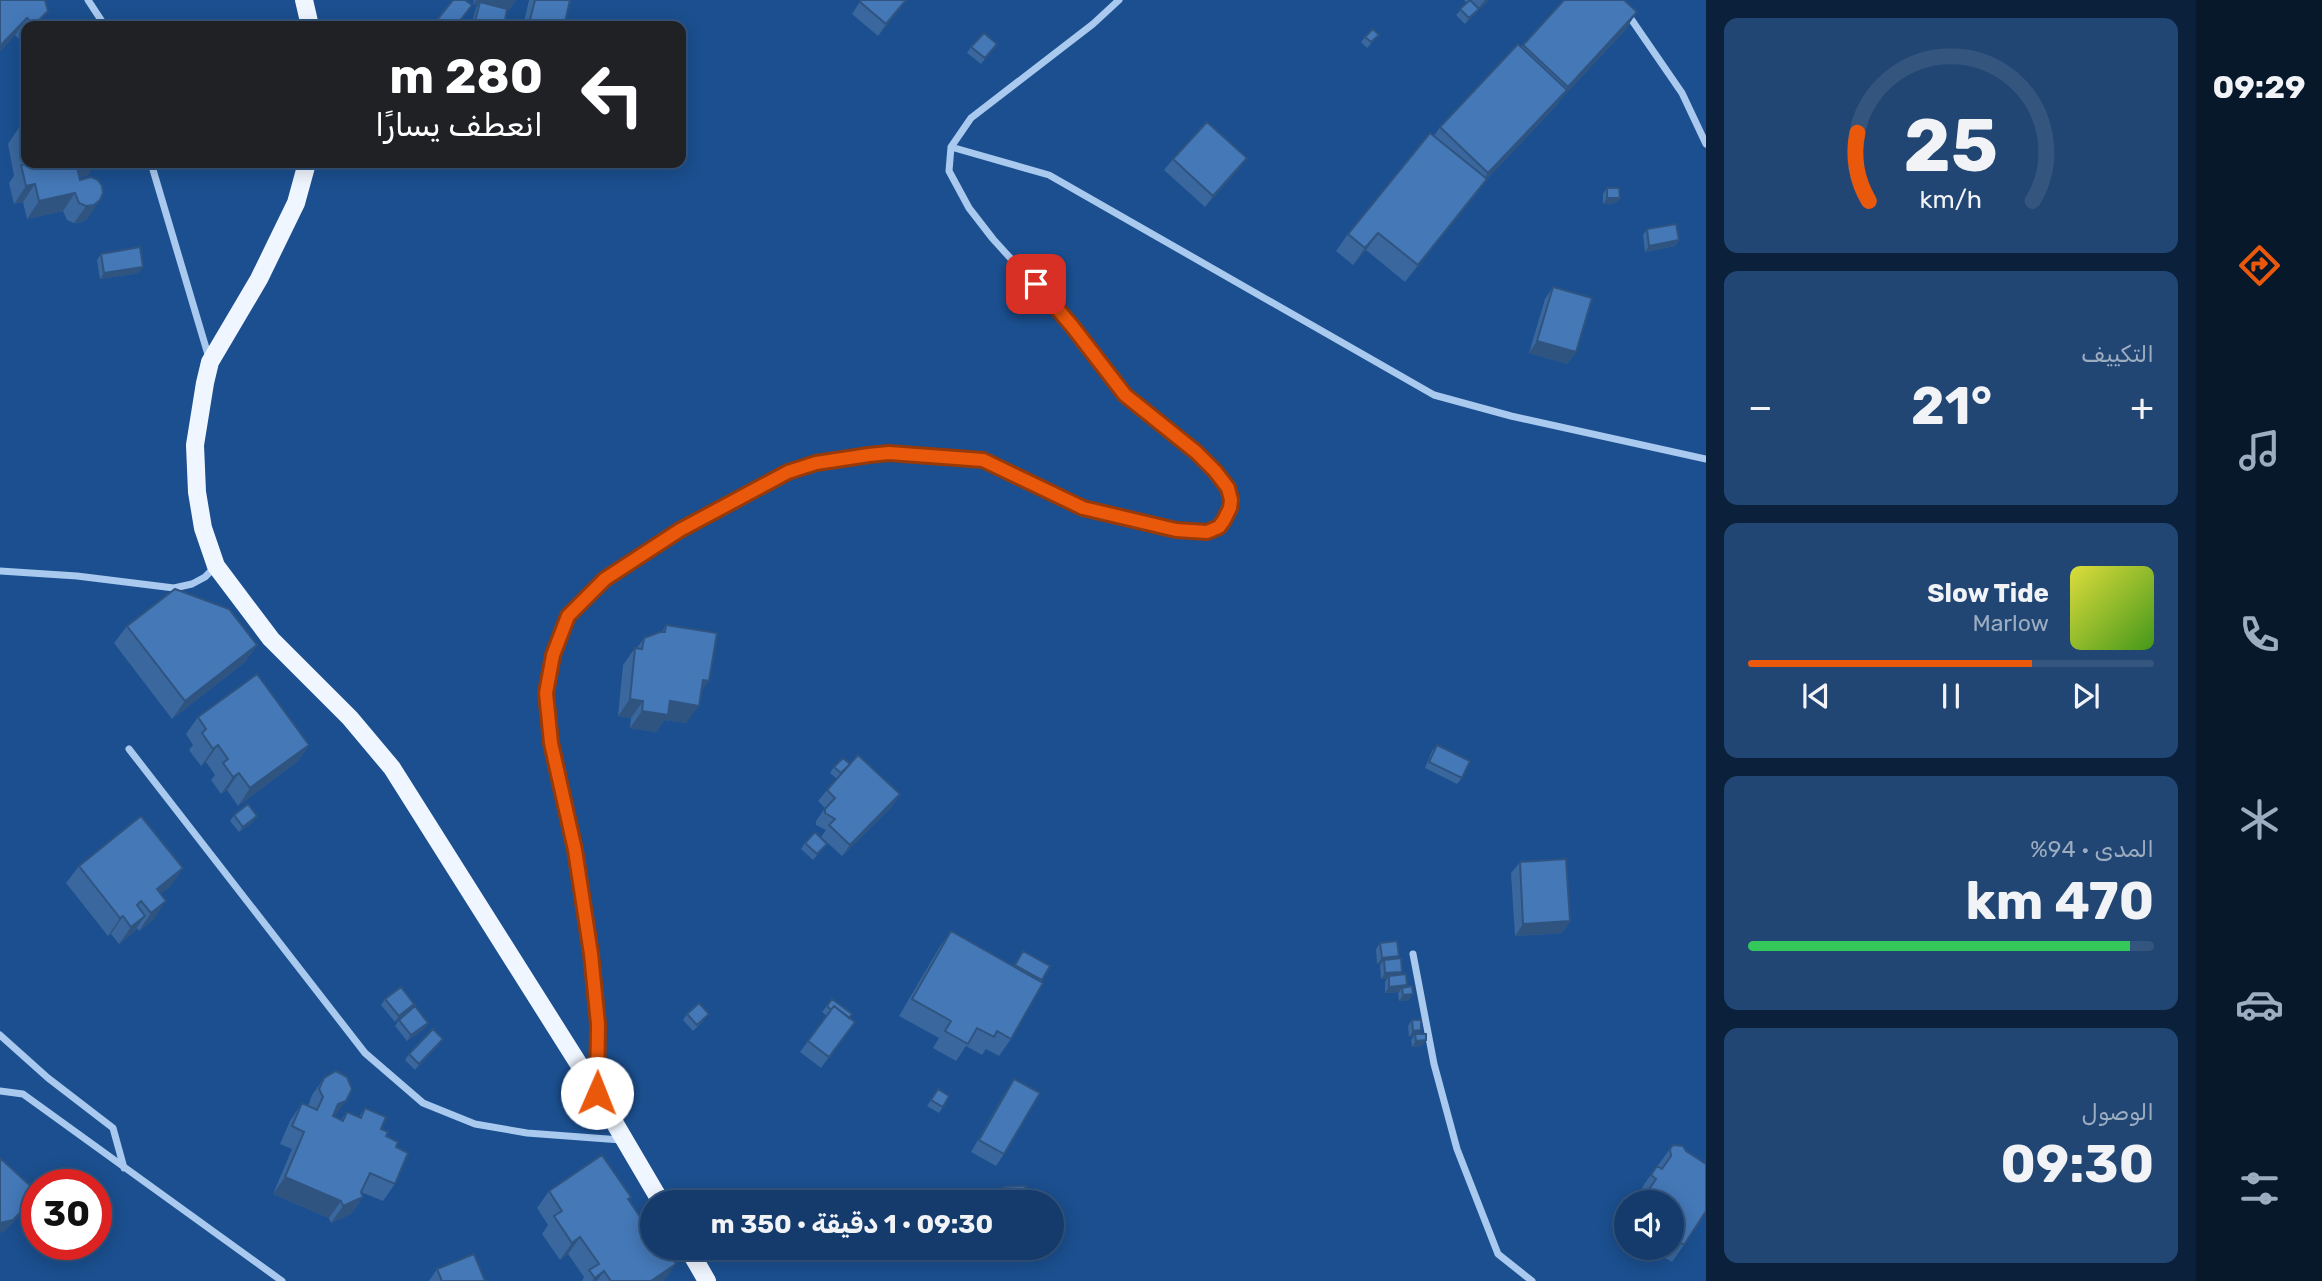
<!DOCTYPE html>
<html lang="ar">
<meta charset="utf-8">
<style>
body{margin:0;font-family:Rubik,"Noto Sans Arabic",sans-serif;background:#214673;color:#f1f3f6;direction:rtl;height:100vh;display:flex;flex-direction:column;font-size:26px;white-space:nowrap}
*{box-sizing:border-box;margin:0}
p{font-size:23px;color:#9dadc1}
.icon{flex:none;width:38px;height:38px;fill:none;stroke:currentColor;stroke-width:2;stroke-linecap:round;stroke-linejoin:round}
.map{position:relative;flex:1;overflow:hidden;direction:ltr}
.side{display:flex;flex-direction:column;gap:18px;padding:18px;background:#0b203b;width:490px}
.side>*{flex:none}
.guide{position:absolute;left:21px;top:21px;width:665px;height:147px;border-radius:14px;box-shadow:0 4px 18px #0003,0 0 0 2px #33557e;direction:rtl;background:#202124;color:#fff;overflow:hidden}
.buttons{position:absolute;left:1614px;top:1190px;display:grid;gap:14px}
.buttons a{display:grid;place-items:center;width:70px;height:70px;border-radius:50%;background:#143b6b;box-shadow:0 4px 18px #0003,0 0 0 2px #33557e;font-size:35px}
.speed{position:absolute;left:21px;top:1169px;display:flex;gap:14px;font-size:35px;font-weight:700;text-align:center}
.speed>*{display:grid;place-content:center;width:91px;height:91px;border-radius:50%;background:#143b6b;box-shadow:0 4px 18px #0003,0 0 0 2px #33557e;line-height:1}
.speed .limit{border:10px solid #d22;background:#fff;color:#111}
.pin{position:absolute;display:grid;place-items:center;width:60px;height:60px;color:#fff;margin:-30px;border-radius:14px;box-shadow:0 4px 10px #0006}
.me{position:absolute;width:77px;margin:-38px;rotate:1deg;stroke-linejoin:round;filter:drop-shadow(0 0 5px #0008)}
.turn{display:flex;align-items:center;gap:24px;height:147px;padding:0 28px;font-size:32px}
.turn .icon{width:91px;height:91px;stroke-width:2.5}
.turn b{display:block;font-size:49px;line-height:60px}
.big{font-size:52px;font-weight:700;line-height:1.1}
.side .widget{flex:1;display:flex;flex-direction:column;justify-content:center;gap:10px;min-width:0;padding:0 24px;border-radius:14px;background:#214673}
.side .dial{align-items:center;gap:0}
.dial svg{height:182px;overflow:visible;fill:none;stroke:#33557e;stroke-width:7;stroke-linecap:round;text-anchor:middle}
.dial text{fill:#f1f3f6;stroke:none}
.song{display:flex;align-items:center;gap:21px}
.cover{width:84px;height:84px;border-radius:10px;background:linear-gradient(135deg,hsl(60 70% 55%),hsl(100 70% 35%))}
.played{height:7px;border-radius:4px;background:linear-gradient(90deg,#ea580c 70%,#33557e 70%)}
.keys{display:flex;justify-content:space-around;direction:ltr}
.heat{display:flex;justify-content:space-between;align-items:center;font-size:38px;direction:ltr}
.charge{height:10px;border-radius:5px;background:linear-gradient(90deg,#34c759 94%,#33557e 0)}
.trip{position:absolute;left:640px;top:1190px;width:424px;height:70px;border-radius:35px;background:#143b6b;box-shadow:0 4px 18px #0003,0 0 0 2px #33557e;font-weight:700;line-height:70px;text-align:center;direction:rtl}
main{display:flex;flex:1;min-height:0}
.tabs{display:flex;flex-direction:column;width:126px;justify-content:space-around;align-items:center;background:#08182b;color:#9dadc1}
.tabs .icon{width:49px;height:49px}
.tabs .active{color:#ea580c}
.tabs b{font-size:32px;color:#f1f3f6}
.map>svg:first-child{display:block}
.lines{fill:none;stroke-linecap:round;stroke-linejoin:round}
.minor{stroke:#a9c9ee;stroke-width:7}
.primary{stroke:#f0f6ff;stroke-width:18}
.wall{fill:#3a679d}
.shaded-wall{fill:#305480}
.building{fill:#4478b7;stroke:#305480;stroke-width:2}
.route-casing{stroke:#983908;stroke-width:18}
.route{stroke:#ea580c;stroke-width:12}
</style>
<main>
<nav class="tabs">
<b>09:29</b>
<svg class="icon active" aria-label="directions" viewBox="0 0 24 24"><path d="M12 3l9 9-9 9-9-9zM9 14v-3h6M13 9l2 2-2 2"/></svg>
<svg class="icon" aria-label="music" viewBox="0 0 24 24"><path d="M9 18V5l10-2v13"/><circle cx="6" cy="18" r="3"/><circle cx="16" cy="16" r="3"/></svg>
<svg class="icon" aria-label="phone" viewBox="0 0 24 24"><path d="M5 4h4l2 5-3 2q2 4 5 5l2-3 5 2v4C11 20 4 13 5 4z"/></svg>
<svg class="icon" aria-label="climate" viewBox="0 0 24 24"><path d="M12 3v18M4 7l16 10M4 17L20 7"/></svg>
<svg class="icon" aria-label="car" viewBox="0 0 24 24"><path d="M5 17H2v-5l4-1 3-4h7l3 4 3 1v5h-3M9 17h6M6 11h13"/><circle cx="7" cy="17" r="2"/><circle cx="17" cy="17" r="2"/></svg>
<svg class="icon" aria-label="filters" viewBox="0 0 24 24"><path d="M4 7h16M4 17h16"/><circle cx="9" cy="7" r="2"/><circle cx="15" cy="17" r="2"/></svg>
</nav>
<section class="side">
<div class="widget dial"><svg viewBox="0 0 100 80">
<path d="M14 69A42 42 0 1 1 86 69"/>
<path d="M14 69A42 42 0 0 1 9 39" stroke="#ea580c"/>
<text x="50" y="56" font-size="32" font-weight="700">25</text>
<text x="50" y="72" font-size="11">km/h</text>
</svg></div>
<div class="widget"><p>التكييف</p>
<div class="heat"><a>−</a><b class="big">21°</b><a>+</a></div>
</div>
<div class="widget">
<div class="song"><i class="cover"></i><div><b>Slow Tide</b><p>Marlow</p></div></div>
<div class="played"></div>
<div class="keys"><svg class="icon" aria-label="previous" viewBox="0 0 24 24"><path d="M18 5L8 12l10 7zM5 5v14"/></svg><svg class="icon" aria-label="pause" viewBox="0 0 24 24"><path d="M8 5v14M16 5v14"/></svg><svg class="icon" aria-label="next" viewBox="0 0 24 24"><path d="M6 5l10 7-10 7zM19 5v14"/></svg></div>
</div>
<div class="widget"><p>المدى · 94%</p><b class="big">470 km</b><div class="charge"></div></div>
<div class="widget"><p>الوصول</p><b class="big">09:30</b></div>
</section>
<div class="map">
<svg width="1706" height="1281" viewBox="0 0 1706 1281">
<rect width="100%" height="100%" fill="#1b4f8f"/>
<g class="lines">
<!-- minor -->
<path class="minor" d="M 88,0 L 105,26
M 1618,0 L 1682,93 L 1706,144
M 951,147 L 1049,175 L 1434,395 L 1511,416 L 1706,459
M 151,163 L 209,358
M 0,571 L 77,576 L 174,588 L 192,584 L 205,577 L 215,567
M 129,749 L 365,1053 L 423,1103 L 475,1124 L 527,1133 L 621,1140
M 1413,954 L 1434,1064 L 1457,1149 L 1498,1254 L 1532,1281
M 0,1035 L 48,1078 L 113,1128 L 124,1168
M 597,1086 L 598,1024 L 591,954 L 574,850 L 551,743 L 546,693 L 553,655 L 568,616 L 605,580 L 696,521 L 788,473 L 816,463 L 849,457 L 889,453 L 983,459 L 1083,508 L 1137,522 L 1190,532 L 1207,532 L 1219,527 L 1230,508 L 1228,488 L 1215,471 L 1196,452 L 1125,395 L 1072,326 L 993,239 L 969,208 L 949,171 L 951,147 L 971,118 L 1093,24 L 1119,0
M 0,1091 L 23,1094 L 282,1281"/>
<!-- primary -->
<path class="primary" d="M 304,0 L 310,26
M 307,163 L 296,203 L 259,279 L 210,362 L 205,383 L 195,445 L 197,492 L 203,528 L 216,566 L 271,639 L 350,718 L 392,768 L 597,1093 L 661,1202
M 688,1248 L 707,1281"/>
</g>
<!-- wall -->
<path class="wall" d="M 0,0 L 45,0 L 37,26 L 26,26 L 26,38 L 22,42 L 15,35 L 0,51 Z
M 474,0 L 516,0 L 507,11 L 504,26 L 471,26 L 476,8 L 478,5 L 473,4 Z
M 529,0 L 570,0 L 565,23 L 578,26 L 523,26 Z
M 861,0 L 907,0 L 878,36 L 852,14 Z
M 1464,0 L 1489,0 L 1465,24 L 1456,15 L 1467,3 Z
M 1637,12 L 1625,30 L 1561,99 L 1555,107 L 1486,180 L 1475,196 L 1405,282 L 1366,250 L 1353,265 L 1336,251 L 1348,234 L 1434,136 L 1440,127 L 1523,45 Z
M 1379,35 L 1367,48 L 1361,42 L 1365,37 Z
M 997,44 L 981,64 L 967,53 L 971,47 Z
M 26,125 L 26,163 L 96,163 L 88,175 L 79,177 L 80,180 L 91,177 L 88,218 L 82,222 L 74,223 L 67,220 L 63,211 L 27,219 L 23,202 L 14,204 L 9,183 L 14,176 L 8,144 L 20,126 Z
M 1247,158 L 1238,170 L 1205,207 L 1164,170 L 1173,159 Z
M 1607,188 L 1620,198 L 1616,203 L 1603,204 L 1603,194 Z
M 1647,229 L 1679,240 L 1675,246 L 1645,252 L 1643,235 Z
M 101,254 L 139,273 L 100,279 L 97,260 Z
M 1553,287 L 1576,352 L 1567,364 L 1529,353 L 1545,299 Z
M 666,625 L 701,693 L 686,723 L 664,720 L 656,732 L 630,728 L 631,718 L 618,716 L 623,665 L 635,648 L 637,648 L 644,638 L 662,632 Z
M 127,626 L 257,645 L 245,662 L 172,719 L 114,643 Z
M 198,717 L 309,745 L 297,762 L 238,806 L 227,790 L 221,794 L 211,780 L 215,775 L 206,762 L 201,766 L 189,750 L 193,745 L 186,734 Z
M 1437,745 L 1462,778 L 1457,784 L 1425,768 L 1432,751 Z
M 850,764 L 900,794 L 892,806 L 842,856 L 821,837 L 826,830 L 816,825 L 816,821 L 825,808 L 818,801 L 827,790 L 837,779 L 830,773 L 834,767 Z
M 234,815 L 253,822 L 239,832 L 230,821 Z
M 805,843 L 822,849 L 813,860 L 801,849 Z
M 1520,862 L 1570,921 L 1562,933 L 1515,936 L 1511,873 Z
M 79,866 L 171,886 L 160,894 L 154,919 L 139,931 L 137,928 L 133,933 L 119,944 L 111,934 L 108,936 L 66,883 Z
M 951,931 L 1014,966 L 1023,951 L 1050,966 L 1011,1039 L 999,1056 L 986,1049 L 982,1055 L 966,1046 L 956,1061 L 933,1048 L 939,1038 L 899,1016 L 939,948 Z
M 1380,943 L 1399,956 L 1397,959 L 1402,972 L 1400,975 L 1407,985 L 1406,987 L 1409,1000 L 1399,1001 L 1398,993 L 1399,992 L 1385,993 L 1385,982 L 1387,979 L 1381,979 L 1380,966 L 1381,964 L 1377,964 L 1376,949 Z
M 385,999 L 414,1004 L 410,1010 L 395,1022 L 381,1005 Z
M 832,999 L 849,1018 L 855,1022 L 821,1068 L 800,1052 L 827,1016 L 822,1012 Z
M 687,1014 L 704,1020 L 693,1031 L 683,1020 Z
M 399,1020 L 428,1023 L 424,1029 L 407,1041 L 395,1026 Z
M 1412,1020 L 1421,1030 L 1418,1034 L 1422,1046 L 1412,1047 L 1411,1040 L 1414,1036 L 1409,1037 L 1408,1026 Z
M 439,1045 L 415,1070 L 405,1060 L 409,1054 Z
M 324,1078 L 335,1117 L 341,1120 L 347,1112 L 359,1117 L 365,1108 L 386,1136 L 396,1147 L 395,1184 L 383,1201 L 361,1192 L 363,1197 L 351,1214 L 331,1223 L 329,1218 L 273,1194 L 292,1149 L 280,1144 L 290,1121 L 302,1103 L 308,1106 L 312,1095 Z
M 1014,1079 L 1004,1154 L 996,1166 L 971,1152 L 1006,1091 Z
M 938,1089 L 943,1107 L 939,1113 L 927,1106 Z
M 1670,1149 L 1684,1245 L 1672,1262 L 1655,1252 L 1658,1248 L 1671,1248 L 1671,1202 L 1635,1202 L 1641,1194 L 1639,1193 L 1645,1183 Z
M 549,1191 L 628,1200 L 664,1281 L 582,1281 L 584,1277 L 568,1254 L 560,1260 L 542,1234 L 548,1225 L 537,1208 Z
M 437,1269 L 485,1281 L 429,1281 Z"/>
<!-- shaded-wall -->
<path class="shaded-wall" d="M 476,0 L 516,0 L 508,12 L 479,5 L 480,2 L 478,5 L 473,4 Z
M 906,0 L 907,0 L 878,36 L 886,24 Z
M 1485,0 L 1489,0 L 1465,24 L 1469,18 L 1478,9 Z
M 48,11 L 37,26 L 33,26 Z
M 1637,12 L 1625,30 L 1561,99 L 1555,107 L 1486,180 L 1475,196 L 1405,282 L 1488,173 L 1562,95 L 1568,87 Z
M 27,18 L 15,35 L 0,51 L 0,46 Z
M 475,21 L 498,26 L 471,26 Z
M 1247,158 L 1238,170 L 1205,207 L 1213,196 Z
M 76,163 L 96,163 L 88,175 L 64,181 Z
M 35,184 L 23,202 L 14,204 L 26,186 Z
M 75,193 L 63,211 L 27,219 L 39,201 Z
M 1607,198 L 1620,198 L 1616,203 L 1603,204 Z
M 100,200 L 88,218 L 82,222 L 74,223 L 86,206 Z
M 1378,233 L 1366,250 L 1353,265 L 1365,248 Z
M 1679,240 L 1675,246 L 1645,252 L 1649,246 Z
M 143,267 L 139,273 L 100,279 L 104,273 Z
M 1537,341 L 1576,352 L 1567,364 L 1529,353 Z
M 257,645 L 245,662 L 172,719 L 185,701 Z
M 703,680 L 709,681 L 697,698 Z
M 630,699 L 643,701 L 631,718 L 618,716 Z
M 670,701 L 699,706 L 686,723 L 664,720 L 656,732 L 630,728 L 642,711 Z
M 218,745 L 206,762 L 201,766 L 213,749 Z
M 309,745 L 297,762 L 238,806 L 250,788 Z
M 239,773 L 227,790 L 221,794 L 233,777 Z
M 900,794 L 892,806 L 842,856 L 850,845 Z
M 257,816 L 253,822 L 239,832 L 243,827 Z
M 183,868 L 171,886 L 145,906 L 157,889 Z
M 166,901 L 154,919 L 139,931 L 151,913 Z
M 123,916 L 111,934 L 108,936 L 120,918 Z
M 145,916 L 133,933 L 119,944 L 131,927 Z
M 1570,921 L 1562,933 L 1515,936 L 1523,924 Z
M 1399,956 L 1395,962 L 1384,960 L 1381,964 L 1377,964 L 1382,958 Z
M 1402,972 L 1398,978 L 1389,976 L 1387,979 L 1381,979 L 1385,973 Z
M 1407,985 L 1403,991 L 1402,988 L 1399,992 L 1385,993 L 1389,987 Z
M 1413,994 L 1409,1000 L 1399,1001 L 1403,995 Z
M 414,1004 L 410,1010 L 395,1022 L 399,1016 Z
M 428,1023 L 424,1029 L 407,1041 L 411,1035 Z
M 1421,1030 L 1417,1036 L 1415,1034 L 1414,1036 L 1409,1037 L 1413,1031 Z
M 443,1039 L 439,1045 L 415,1070 L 419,1064 Z
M 1426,1040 L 1422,1046 L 1412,1047 L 1416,1041 Z
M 346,1101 L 334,1118 L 326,1121 L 338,1104 Z
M 285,1177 L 341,1201 L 329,1218 L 273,1194 Z
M 37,1196 L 30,1205 L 4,1232 L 0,1233 L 0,1223 Z
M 363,1197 L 351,1214 L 331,1223 L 343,1206 Z
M 580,1237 L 568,1254 L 560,1260 L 572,1243 Z
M 676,1264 L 664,1281 L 651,1281 Z
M 604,1271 L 597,1281 L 592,1281 L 595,1278 Z"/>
<!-- building -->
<path class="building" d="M 0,0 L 45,0 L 48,11 L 34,25 L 27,18 L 0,46 Z
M 453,0 L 465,0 L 472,5 L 456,26 L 432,26 Z
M 535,0 L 570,0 L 564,26 L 538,26 L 529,24 Z
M 861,0 L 906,0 L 886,24 L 860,2 Z
M 1470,0 L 1479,9 L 1469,18 L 1460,9 Z
M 1564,0 L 1624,0 L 1637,12 L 1568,87 L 1523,45 Z
M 480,2 L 507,9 L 504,26 L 498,26 L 475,21 Z
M 565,23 L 578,26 L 564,26 Z
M 1373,29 L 1379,35 L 1371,42 L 1365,37 Z
M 984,33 L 997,44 L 985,58 L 971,47 Z
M 1518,44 L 1567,90 L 1488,173 L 1440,127 Z
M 1207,122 L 1247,158 L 1213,196 L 1173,159 Z
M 26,125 L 26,159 L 20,126 Z
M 1430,133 L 1487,179 L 1418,265 L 1378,233 L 1365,248 L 1348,234 Z
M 28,163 L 79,163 L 76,163 L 80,180 L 91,177 L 98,180 L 102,186 L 103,193 L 100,200 L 94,205 L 86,206 L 79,203 L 75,193 L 39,201 L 35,184 L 26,186 L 21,165 L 29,164 Z
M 1607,188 L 1619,188 L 1620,198 L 1607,198 Z
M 1676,224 L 1679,240 L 1649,246 L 1647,229 Z
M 140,247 L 143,267 L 104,273 L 101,254 Z
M 1553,287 L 1592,298 L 1576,352 L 1537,341 Z
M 175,589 L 229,609 L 257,645 L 185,701 L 127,626 Z
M 666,625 L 717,633 L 709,681 L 703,680 L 699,706 L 670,701 L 668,715 L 642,711 L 643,701 L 630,699 L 635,648 L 642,649 L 644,638 L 660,632 L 665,632 Z
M 257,674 L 309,745 L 250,788 L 239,773 L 233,777 L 223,763 L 228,759 L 218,745 L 213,749 L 202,733 L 206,729 L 198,717 Z
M 1437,745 L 1470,761 L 1462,778 L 1429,762 Z
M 858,755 L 900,794 L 850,845 L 829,825 L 835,819 L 825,813 L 825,809 L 835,798 L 827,790 Z
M 843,758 L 850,764 L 841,773 L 834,767 Z
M 248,804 L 257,816 L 243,827 L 234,815 Z
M 141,816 L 183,868 L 157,889 L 166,901 L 151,913 L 141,901 L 137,905 L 145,916 L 131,927 L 123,916 L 120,918 L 79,866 Z
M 815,832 L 827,844 L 817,854 L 805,843 Z
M 1566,859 L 1570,921 L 1523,924 L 1520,862 Z
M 951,931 L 1043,983 L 1011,1039 L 997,1031 L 994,1037 L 977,1028 L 968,1044 L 945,1031 L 951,1021 L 912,999 Z
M 1397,941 L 1399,956 L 1382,958 L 1380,943 Z
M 1023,951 L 1050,966 L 1042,980 L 1015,965 Z
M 1401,958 L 1402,972 L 1385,973 L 1384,960 Z
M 1406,974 L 1407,985 L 1389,987 L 1389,976 Z
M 1412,986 L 1413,994 L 1403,995 L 1402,988 Z
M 401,987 L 414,1004 L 399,1016 L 385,999 Z
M 832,999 L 852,1014 L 849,1018 L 834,1006 L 831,1010 L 827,1006 Z
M 699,1003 L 709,1014 L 697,1025 L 687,1014 Z
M 415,1006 L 428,1023 L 411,1035 L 399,1020 Z
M 834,1006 L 855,1022 L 829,1057 L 808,1041 Z
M 1412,1020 L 1421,1020 L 1421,1030 L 1413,1031 Z
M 433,1029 L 443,1039 L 419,1064 L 409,1054 Z
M 1415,1034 L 1426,1034 L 1426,1040 L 1416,1041 Z
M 336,1071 L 347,1077 L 352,1089 L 346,1101 L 338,1104 L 333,1116 L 343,1121 L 347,1112 L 361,1118 L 365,1108 L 386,1117 L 381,1129 L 388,1132 L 386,1136 L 398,1142 L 396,1147 L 408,1153 L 395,1184 L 370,1173 L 361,1192 L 363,1197 L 343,1206 L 341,1201 L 285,1177 L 304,1132 L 292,1126 L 302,1103 L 317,1110 L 323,1097 L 319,1089 L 324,1078 Z
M 1014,1079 L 1040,1093 L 1004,1154 L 979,1140 Z
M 938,1089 L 949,1096 L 943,1107 L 931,1100 Z
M 1673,1145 L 1683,1146 L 1686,1151 L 1706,1164 L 1706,1211 L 1684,1245 L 1671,1237 L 1671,1229 L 1677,1220 L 1671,1216 L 1671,1202 L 1644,1202 L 1641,1198 L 1642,1193 L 1650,1188 L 1656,1179 L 1651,1175 L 1657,1166 L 1662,1169 L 1671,1156 L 1670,1149 Z
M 602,1155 L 631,1197 L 628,1199 L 641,1218 L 644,1216 L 653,1229 L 653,1248 L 666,1248 L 676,1264 L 651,1281 L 611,1281 L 604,1271 L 595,1278 L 589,1270 L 599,1264 L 580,1237 L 572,1243 L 554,1216 L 562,1211 L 549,1191 Z
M 0,1158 L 37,1192 L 37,1195 L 13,1220 L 0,1223 Z
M 1026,1186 L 1019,1202 L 993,1202 L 1004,1187 Z
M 474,1254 L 485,1281 L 442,1281 L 437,1269 Z"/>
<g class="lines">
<!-- route casing -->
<g class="route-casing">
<path id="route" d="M 597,1093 L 598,1024 L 591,954 L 575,850 L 551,743 L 546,693 L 553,655 L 568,616 L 605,579 L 680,530 L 788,472 L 816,463 L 869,455 L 889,453 L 983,460 L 1083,508 L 1176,530 L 1207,532 L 1219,527 L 1224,520 L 1230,508 L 1231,500 L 1228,488 L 1215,471 L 1196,452 L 1125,395 L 1072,326 L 1036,284"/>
</g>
<!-- route -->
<use href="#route" class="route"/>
</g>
</svg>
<div class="buttons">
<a><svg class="icon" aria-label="sound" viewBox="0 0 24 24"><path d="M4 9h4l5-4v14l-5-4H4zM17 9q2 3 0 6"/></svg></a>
</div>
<div class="speed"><div class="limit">30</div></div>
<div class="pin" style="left:1036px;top:284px;background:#d93025"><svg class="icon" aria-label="arrive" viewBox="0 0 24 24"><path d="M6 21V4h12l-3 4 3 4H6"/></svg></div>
<svg class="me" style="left:597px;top:1093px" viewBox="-20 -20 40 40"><circle r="19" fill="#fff"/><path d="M0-13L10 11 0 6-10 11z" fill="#ea580c"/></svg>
<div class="trip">09:30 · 1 دقيقة · 350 m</div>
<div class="guide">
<div class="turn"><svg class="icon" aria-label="left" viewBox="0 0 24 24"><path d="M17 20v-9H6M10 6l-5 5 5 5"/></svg><div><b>280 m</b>انعطف يسارًا</div></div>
</div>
</div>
</main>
